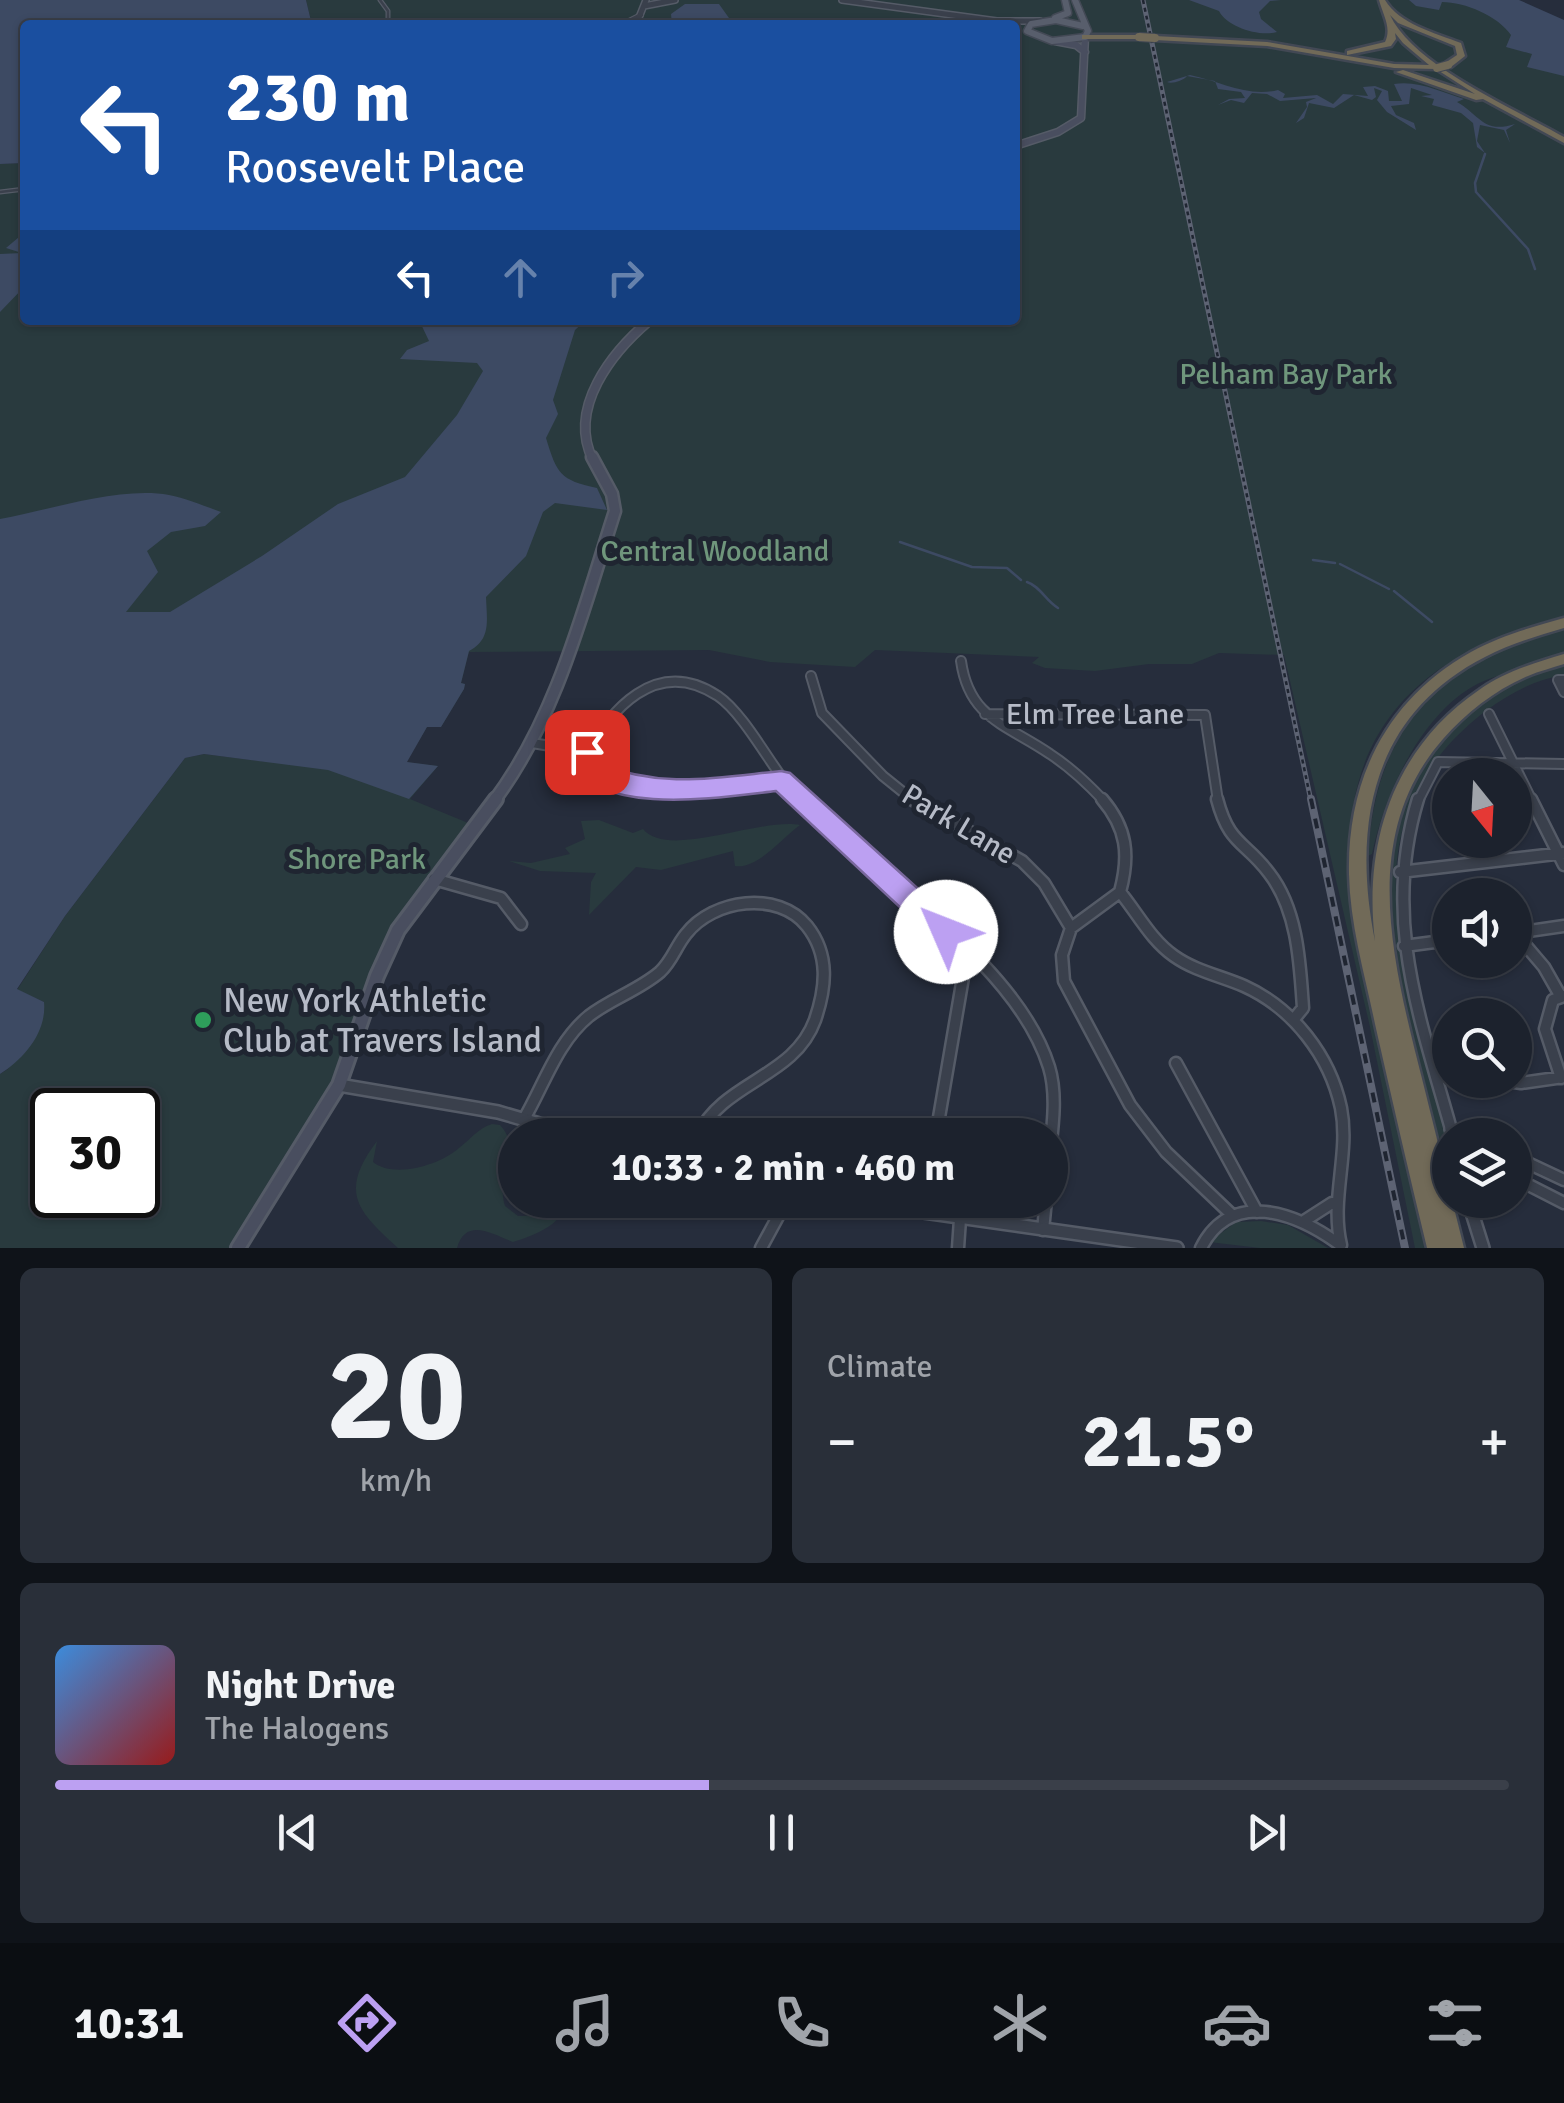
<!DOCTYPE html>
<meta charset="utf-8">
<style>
body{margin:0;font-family:Signika,sans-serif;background:#292f39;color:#f1f3f6;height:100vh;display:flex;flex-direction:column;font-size:38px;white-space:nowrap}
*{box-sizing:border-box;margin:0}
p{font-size:32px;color:#a0a4aa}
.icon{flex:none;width:55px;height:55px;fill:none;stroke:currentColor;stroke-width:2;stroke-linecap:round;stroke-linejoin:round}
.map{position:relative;height:1248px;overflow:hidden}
.drawer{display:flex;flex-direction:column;gap:20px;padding:20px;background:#0f1319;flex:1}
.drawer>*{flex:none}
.top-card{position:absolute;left:20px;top:20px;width:1000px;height:305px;border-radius:10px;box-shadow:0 2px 8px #0004,0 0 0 2px #3a3f49;background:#1a4fa0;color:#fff;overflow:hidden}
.needle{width:65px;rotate:162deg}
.buttons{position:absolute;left:1432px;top:758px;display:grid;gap:20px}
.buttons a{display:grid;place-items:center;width:100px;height:100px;border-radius:50%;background:#1c222d;box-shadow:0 2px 8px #0004,0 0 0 2px #3a3f49;font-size:50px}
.speed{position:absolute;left:30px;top:1088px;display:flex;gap:20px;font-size:50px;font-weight:700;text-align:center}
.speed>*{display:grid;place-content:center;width:130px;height:130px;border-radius:50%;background:#1c222d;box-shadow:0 2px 8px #0004,0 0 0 2px #3a3f49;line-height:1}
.speed .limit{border:5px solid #111;border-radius:15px;background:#fff;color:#111}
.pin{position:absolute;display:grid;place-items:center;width:85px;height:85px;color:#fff;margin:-42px;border-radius:20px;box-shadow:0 5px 15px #0006}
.me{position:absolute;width:110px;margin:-55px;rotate:314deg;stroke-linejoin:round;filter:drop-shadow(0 0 8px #0008)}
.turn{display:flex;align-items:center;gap:35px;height:210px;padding:0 40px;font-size:45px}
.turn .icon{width:130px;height:130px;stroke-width:2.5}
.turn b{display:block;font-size:70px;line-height:85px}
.lanes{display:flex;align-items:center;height:95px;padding:0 40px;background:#0003;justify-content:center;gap:50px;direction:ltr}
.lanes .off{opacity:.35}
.big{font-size:75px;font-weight:800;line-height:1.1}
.drawer .widget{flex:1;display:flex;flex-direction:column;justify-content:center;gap:15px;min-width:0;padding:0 35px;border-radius:15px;background:#292f39}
.drawer .dial{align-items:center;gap:0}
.dial b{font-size:130px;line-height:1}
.song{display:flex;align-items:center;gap:30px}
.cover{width:120px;height:120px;border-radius:15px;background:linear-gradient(135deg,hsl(210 70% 55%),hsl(0 70% 35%))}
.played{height:10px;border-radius:5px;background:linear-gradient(90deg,#bca0f2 45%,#3a3f49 45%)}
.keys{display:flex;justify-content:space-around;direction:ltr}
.heat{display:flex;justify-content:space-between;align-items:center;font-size:55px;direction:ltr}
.drawer .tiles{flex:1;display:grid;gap:20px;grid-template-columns:1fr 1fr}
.widget:last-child{grid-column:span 2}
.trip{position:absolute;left:498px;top:1118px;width:570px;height:100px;border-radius:50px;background:#1c222d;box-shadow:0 2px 8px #0004,0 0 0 2px #3a3f49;font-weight:800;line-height:100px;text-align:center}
.dock{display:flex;height:160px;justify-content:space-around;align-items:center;background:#0b0e12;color:#a0a4aa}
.dock .icon{width:70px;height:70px}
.dock .on{color:#bca0f2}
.dock b{font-size:45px;color:#f1f3f6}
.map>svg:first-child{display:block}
.green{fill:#293a3e;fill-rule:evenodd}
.water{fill:#3d4a63}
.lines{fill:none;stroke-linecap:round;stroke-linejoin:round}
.stream{stroke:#3d4a63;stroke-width:2.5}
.pedestrian-casing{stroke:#555b67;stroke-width:5}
.minor-far2-casing{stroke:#555b67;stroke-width:6}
.minor-far1-casing{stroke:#555b67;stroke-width:12}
.minor-casing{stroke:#555b67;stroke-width:15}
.tertiary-far1-casing{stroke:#555b67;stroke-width:8}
.tertiary-casing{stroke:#555b67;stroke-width:16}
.secondary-far3-casing{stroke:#555b67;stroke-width:9}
.secondary-far2-casing{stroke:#555b67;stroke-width:11}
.secondary-far1-casing{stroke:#555b67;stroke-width:15}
.secondary-casing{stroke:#555b67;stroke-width:18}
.primary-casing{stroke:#434955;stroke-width:9}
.motorway-casing{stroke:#424854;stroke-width:5}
.pedestrian{stroke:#3a404c;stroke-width:2.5}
.minor-far2{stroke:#3a404c;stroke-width:4}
.minor-far1{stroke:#3a404c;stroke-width:8}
.minor{stroke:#3a404c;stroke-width:10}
.tertiary-far1{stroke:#3a404c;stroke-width:5}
.tertiary{stroke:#3a404c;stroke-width:11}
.secondary-far3{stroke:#494e5f;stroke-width:6}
.secondary-far2{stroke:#494e5f;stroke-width:8}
.secondary-far1{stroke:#494e5f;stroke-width:10}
.secondary{stroke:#494e5f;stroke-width:12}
.primary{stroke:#585e6c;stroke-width:6}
.motorway{fill:#716a58;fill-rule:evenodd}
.rail-far1-casing{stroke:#5d6373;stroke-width:5}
.rail-casing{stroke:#5d6373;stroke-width:8}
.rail-far1{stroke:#1f2531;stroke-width:2.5;stroke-dasharray:4;stroke-linecap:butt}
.rail{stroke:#1f2531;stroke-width:4;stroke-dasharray:10;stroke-linecap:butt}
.motorway-bridge-casing{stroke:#424854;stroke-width:10;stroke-linecap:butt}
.motorway-bridge{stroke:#716a58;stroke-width:8}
.route{fill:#bca0f2;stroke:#7a689d;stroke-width:2.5}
.leisure-dot{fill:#2e9e5b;stroke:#1f2531;stroke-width:4}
.labels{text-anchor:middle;stroke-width:10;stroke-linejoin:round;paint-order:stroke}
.park-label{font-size:30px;fill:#6f967c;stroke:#1f2531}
.street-label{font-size:30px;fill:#b6bbc7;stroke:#1f2531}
.near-poi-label{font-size:35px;fill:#b6bbc7;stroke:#1f2531;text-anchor:start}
</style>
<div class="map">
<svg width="1564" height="1248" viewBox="0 0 1564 1248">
<rect width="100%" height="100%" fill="#262d3c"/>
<!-- green -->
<path class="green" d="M 306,0 L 1457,0 L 1564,43 L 1564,675 C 1523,681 1482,710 1454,739 C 1358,839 1403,959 1433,1076 C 1439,1098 1448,1121 1450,1143 C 1452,1158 1450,1174 1450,1189 C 1429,1106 1375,947 1386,867 C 1393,819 1413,764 1448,729 C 1471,706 1501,688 1530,673 C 1441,666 1387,782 1372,854 L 1368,856 C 1373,776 1397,714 1467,669 L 1444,666 C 1308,757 1350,914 1380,1046 C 1395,1113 1411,1181 1426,1248 L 1415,1248 L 1370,1027 L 1284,655 L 1219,653 L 1192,664 L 1149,664 L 1095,671 L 1045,668 L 1032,663 L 1039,657 L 875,650 L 855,667 L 770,662 L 709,650 L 469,652 L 461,683 L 465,684 L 464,689 L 441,727 L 427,727 L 406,762 L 438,766 L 410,799 L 473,825 L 409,911 L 338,1084 L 237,1248 L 0,1248 L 0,1074 L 8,1069 L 44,1002 L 17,990 L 65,916 L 185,758 L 204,754 L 269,762 L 528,474 L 577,320 L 1015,320 L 1015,25 L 312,25 ZM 52,1110 L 138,1110 L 138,1195 L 52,1195 Z
M 25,163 L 25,252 L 0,261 L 0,164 Z
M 25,282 L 25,320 L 492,320 L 494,347 L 480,378 L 442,449 L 413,477 L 75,679 L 0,586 L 0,307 Z
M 599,820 L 633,833 L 643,829 C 668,860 761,817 800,825 C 782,838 757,870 735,866 L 733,851 L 661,870 L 636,867 L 589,915 L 591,882 L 596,873 L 540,871 L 509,861 L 531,863 L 570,854 L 565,848 L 585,839 L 581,821 Z
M 492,1124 L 500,1125 C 524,1151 495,1176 505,1206 L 518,1216 C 535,1216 545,1214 555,1200 L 565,1200 C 566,1224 533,1236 513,1242 C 492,1234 466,1217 457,1248 L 398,1248 C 358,1211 338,1193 377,1141 L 373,1162 C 394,1179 440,1165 459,1148 C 471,1139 477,1129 492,1124 Z
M 1261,1221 L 1288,1225 L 1328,1248 L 1260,1248 L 1209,1242 L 1236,1222 Z"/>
<!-- water -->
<path class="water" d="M 0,0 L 306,0 L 312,25 L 25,25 L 25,163 L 0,164 Z
M 1189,0 L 1281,0 L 1270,1 L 1259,12 L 1261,19 L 1277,32 C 1259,37 1227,27 1219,11 Z
M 1409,0 L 1519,0 L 1564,20 L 1564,76 L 1527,67 L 1532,54 L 1506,47 L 1511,35 C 1498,16 1465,2 1442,2 L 1439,10 L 1416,6 Z
M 685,4 L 719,4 L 734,25 L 672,25 L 671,14 Z
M 1190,75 C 1220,81 1248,98 1278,90 L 1285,94 L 1283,98 L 1317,95 L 1333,104 L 1343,94 L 1368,96 L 1363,87 L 1375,86 L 1388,91 L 1389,101 L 1402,101 L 1394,84 C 1419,80 1443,93 1464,99 L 1457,102 C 1480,115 1483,134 1515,124 L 1506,130 L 1510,143 L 1504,130 L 1480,125 L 1477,141 L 1485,153 L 1477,147 L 1473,123 L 1461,113 L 1432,105 L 1434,99 L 1421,96 L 1432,95 L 1411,88 L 1409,104 L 1391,106 L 1396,115 L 1414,123 L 1416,130 L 1387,112 L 1377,100 L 1382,91 L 1374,88 L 1376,97 L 1372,100 L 1354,95 L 1334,108 L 1309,103 L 1304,118 L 1296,123 L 1307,107 L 1306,102 L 1316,98 L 1280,101 L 1267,94 L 1252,93 L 1244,103 L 1231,100 L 1218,105 L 1229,99 L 1245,98 L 1241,92 L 1218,89 L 1215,81 L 1187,76 C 1183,81 1172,84 1167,82 Z
M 25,232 L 25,286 L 0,312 L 0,254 L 22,253 L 6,248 Z
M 419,320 L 586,320 L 575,330 L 553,400 L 558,414 L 546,438 C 557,474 560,480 597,488 L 607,510 L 555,503 L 543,512 L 526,556 L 486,597 C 487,622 491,639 469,651 L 461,683 L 465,684 L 464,689 L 441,727 L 427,727 L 407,762 L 438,766 L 409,799 L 328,770 L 204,754 L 185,758 L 65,916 L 17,989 L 44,1002 C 47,1032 24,1059 0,1074 L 0,519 C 50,510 120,486 169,495 C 186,498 204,506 221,512 L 205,526 L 171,532 L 147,551 L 158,572 L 126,612 L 170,612 L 262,556 L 338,504 L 405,477 L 457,415 L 483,371 L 477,363 L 400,359 L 407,350 L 429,341 Z"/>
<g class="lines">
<!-- stream -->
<path class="stream" d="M 1485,154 L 1475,183 L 1476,192 L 1528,249 L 1535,269
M 900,542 L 972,567 L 1007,568 L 1021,580
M 1313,560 L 1335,563
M 1340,564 L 1389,589
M 1027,582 C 1041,587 1045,600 1058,608
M 1394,591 L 1432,622"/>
<!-- pedestrian casing -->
<g class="pedestrian-casing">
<path id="pedestrian" d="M 380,0 L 388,11 L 388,25
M 0,192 L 25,189"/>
</g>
<!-- minor-far2 casing -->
<g class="minor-far2-casing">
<path id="minor-far2" d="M 621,25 L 641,15"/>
</g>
<!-- minor-far1 casing -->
<g class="minor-far1-casing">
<path id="minor-far1" d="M 961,661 C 969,719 1008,725 1050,754 C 1070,767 1088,784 1104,801
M 811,676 L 822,713 L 883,776 L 914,801
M 1564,680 L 1558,680 L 1564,692
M 985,714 L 1205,715 L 1218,801
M 1489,714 L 1532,801
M 532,743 L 587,752
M 781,780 C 722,789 628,810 583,761 C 609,710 656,655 718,696 C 746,715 775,774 800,801
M 1418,801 L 1438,762 L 1564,764"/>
</g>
<!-- minor casing -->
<g class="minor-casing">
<path id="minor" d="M 798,799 C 873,876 1016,961 1049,1067 C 1057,1093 1053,1124 1050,1151
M 911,799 L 1022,861 L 1044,883 L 1071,928
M 1102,799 C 1127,828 1130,855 1120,892
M 1217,799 C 1229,845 1245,841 1269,873 C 1298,910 1300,964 1303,1008 L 1294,1019
M 1418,799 C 1382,917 1419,1015 1451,1129 L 1464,1135
M 1531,799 L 1564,865
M 1400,872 L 1564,853
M 434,879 L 501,898 L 521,924
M 1120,892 C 1138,914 1151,940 1174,956 C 1195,971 1221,976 1244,986 C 1293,1008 1330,1056 1341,1108 C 1350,1154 1330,1199 1341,1245
M 1120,892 L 1071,928 L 1062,955 L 1064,981 L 1130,1105 L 1166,1152 L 1231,1214
M 1515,933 L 1544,967 L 1561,997
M 1515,933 L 1564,926
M 1404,946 L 1450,940
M 1432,1056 L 1450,1062
M 1176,1063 L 1257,1212
M 1561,1078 L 1545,1029 L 1553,1000 L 1564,996
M 1502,1080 L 1521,1083 L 1564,1077
M 524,1119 C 544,1085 557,1042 589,1016 C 611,999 639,990 660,972 C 672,961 676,946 686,934 C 713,899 778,890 807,926 C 830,955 826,988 815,1020 C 794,1078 724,1081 698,1135
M 936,1135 L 967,954
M 1515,1157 L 1564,1180
M 1515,1178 L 1564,1203
M 1304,1221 L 1332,1203
M 1043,1230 L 1046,1200
M 761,1248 L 787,1200
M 958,1248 L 960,1219
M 1201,1248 C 1231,1188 1296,1213 1339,1244"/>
</g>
<!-- tertiary-far1 casing -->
<g class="tertiary-far1-casing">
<path id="tertiary-far1" d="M 842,0 L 997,21 L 1040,21
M 644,6 L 675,0
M 636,25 L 646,0"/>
</g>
<!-- tertiary casing -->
<g class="tertiary-casing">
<path id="tertiary" d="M 339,1085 L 498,1112 L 577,1135
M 1451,1129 L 1453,1135
M 839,1200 L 1177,1248
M 1468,1200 L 1483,1248"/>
</g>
<!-- secondary-far3 casing -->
<g class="secondary-far3-casing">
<path id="secondary-far3" d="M 1055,41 L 1076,45 L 1085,52
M 1015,146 L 1058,132 L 1081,118 L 1085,37"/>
</g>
<!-- secondary-far2 casing -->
<g class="secondary-far2-casing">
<path id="secondary-far2" d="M 593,460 C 567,408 612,352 650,320"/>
</g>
<!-- secondary-far1 casing -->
<g class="secondary-far1-casing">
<path id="secondary-far1" d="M 494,801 C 557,717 583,610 615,511 L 612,494 L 592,457"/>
</g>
<!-- secondary casing -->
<g class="secondary-casing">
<path id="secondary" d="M 238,1248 L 339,1085 L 377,976 L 398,930 L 496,799"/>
</g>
<!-- primary casing -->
<g class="primary-casing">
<path id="primary" d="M 1075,0 L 1088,31 L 1085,37 L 1052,41 L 1027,31 L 1031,24 L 1056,20 L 1083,26
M 1055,18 L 1068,13 L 1065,0"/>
</g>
<!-- motorway casing -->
<g class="motorway-casing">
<path id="motorway" d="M 1379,0 L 1385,0 C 1399,24 1435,33 1461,43 L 1465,56 L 1451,67 L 1445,67 L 1445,63 L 1457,55 L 1455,46 L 1398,23 L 1390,15 C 1414,66 1515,109 1564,137 L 1564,143 L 1483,99 L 1476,100 L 1396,72 L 1403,70 L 1475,94 L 1436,69 L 1394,68 L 1267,46 L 1155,40 L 1151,38 L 1155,36 L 1267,42 L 1394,64 L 1429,65 L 1403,43 L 1395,33 L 1396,39 L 1391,46 L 1347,55 L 1347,51 L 1385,42 C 1392,28 1383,15 1379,0 Z
M 1082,35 L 1139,35 L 1143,37 L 1139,39 L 1082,39 Z
M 1564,618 L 1564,628 C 1537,636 1510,644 1485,657 C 1371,715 1352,826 1375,941 C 1363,842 1394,748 1479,690 C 1504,672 1534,663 1564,654 L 1564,664 C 1552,668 1539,671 1528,676 C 1495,690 1466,713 1443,739 C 1364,829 1389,945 1415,1051 C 1427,1098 1438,1144 1450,1191 L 1450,1200 L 1452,1200 L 1464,1248 L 1427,1248 C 1409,1174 1392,1099 1375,1024 C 1365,975 1350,925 1349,874 C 1347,779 1387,699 1471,652 C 1500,636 1532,627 1564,618 Z"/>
</g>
<!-- pedestrian -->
<use href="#pedestrian" class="pedestrian"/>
<!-- minor-far2 -->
<use href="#minor-far2" class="minor-far2"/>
<!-- minor-far1 -->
<use href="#minor-far1" class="minor-far1"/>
<!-- minor -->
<use href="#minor" class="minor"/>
<!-- tertiary-far1 -->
<use href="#tertiary-far1" class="tertiary-far1"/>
<!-- tertiary -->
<use href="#tertiary" class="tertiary"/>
<!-- secondary-far3 -->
<use href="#secondary-far3" class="secondary-far3"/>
<!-- secondary-far2 -->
<use href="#secondary-far2" class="secondary-far2"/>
<!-- secondary-far1 -->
<use href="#secondary-far1" class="secondary-far1"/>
<!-- secondary -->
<use href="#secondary" class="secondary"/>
<!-- primary -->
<use href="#primary" class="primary"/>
<!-- motorway -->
<use href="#motorway" class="motorway"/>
<!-- rail-far1 casing -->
<g class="rail-far1-casing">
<path id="rail-far1" d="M 1143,0 L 1311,801"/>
</g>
<!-- rail casing -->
<g class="rail-casing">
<path id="rail" d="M 1311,799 L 1405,1248"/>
</g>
<!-- rail-far1 -->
<use href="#rail-far1" class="rail-far1"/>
<!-- rail -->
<use href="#rail" class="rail"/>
<!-- motorway-bridge casing -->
<g class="motorway-bridge-casing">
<path id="motorway-bridge" d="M 1139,37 L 1155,38
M 1437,68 L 1448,65"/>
</g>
<!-- motorway-bridge -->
<use href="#motorway-bridge" class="motorway-bridge"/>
</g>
<!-- route -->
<path class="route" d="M 587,743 L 596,745 L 599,752 L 597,763 C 663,789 713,778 781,771 L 790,773 L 956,923 L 960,932 L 956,941 L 946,944 L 936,941 L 776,791 C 722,797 601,818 570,761 L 578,745 Z"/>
<!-- markers -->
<circle class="leisure-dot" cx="203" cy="1020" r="10"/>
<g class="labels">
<!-- park labels -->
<g class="park-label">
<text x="1286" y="384">Pelham Bay Park</text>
<text x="715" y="561">Central Woodland</text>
<text x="357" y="869">Shore Park</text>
</g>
<!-- street labels -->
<g class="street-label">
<text x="1095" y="724">Elm Tree Lane</text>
<text transform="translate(959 824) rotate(31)" y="10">Park Lane</text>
</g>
<!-- near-poi labels -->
<g class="near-poi-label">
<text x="223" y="1012">New York Athletic<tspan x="223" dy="40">Club at Travers Island</tspan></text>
</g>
</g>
</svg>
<div class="buttons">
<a><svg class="needle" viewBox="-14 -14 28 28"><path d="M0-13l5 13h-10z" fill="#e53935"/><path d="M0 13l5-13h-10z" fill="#a0a4aa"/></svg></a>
<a><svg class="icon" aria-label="sound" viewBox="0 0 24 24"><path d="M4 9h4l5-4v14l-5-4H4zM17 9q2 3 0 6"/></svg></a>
<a><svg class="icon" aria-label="search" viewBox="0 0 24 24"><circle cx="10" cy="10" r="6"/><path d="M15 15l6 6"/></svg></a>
<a><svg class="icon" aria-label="layers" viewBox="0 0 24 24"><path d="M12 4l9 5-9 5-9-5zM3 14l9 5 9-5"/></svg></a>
</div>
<div class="speed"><div class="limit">30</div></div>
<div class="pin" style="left:587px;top:752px;background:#d93025"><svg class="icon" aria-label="arrive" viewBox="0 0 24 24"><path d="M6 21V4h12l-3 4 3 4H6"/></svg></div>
<svg class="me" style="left:946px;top:932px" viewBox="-20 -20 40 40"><circle r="19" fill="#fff"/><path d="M0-13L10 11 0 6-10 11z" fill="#bca0f2"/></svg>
<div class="trip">10:33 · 2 min · 460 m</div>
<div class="top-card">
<div class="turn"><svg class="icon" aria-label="left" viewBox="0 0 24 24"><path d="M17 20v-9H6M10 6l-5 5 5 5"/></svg><div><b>230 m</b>Roosevelt Place</div></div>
<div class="lanes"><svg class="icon" aria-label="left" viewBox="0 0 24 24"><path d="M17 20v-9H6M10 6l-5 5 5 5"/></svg><svg class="icon off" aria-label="ahead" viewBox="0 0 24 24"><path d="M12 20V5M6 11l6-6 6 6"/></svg><svg class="icon off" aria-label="right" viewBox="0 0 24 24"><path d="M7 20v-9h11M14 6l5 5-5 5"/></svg></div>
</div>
</div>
<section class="drawer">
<div class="tiles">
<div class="widget dial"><b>20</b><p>km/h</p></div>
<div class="widget"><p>Climate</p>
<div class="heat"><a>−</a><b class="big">21.5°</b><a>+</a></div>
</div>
<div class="widget">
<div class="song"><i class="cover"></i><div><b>Night Drive</b><p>The Halogens</p></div></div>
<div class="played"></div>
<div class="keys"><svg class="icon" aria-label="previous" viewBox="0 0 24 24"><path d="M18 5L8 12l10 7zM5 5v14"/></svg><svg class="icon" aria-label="pause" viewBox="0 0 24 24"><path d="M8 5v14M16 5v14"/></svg><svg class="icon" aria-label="next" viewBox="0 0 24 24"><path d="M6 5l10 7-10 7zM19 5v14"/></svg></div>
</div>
</div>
</section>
<nav class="dock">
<b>10:31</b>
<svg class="icon on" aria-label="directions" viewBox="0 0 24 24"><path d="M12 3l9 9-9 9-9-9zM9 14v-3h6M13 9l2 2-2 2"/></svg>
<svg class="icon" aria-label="music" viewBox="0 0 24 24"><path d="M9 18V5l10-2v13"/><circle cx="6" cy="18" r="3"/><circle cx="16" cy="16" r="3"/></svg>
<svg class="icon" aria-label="phone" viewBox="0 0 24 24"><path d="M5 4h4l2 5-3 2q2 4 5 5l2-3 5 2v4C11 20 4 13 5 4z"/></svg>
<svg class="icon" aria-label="climate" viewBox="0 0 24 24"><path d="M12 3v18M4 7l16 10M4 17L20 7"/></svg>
<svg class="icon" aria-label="car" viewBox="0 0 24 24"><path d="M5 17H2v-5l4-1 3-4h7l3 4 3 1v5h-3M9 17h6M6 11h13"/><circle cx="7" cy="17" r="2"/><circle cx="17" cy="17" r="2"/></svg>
<svg class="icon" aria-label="filters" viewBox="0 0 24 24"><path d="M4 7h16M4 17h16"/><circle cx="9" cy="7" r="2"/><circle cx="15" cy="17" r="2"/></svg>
</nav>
